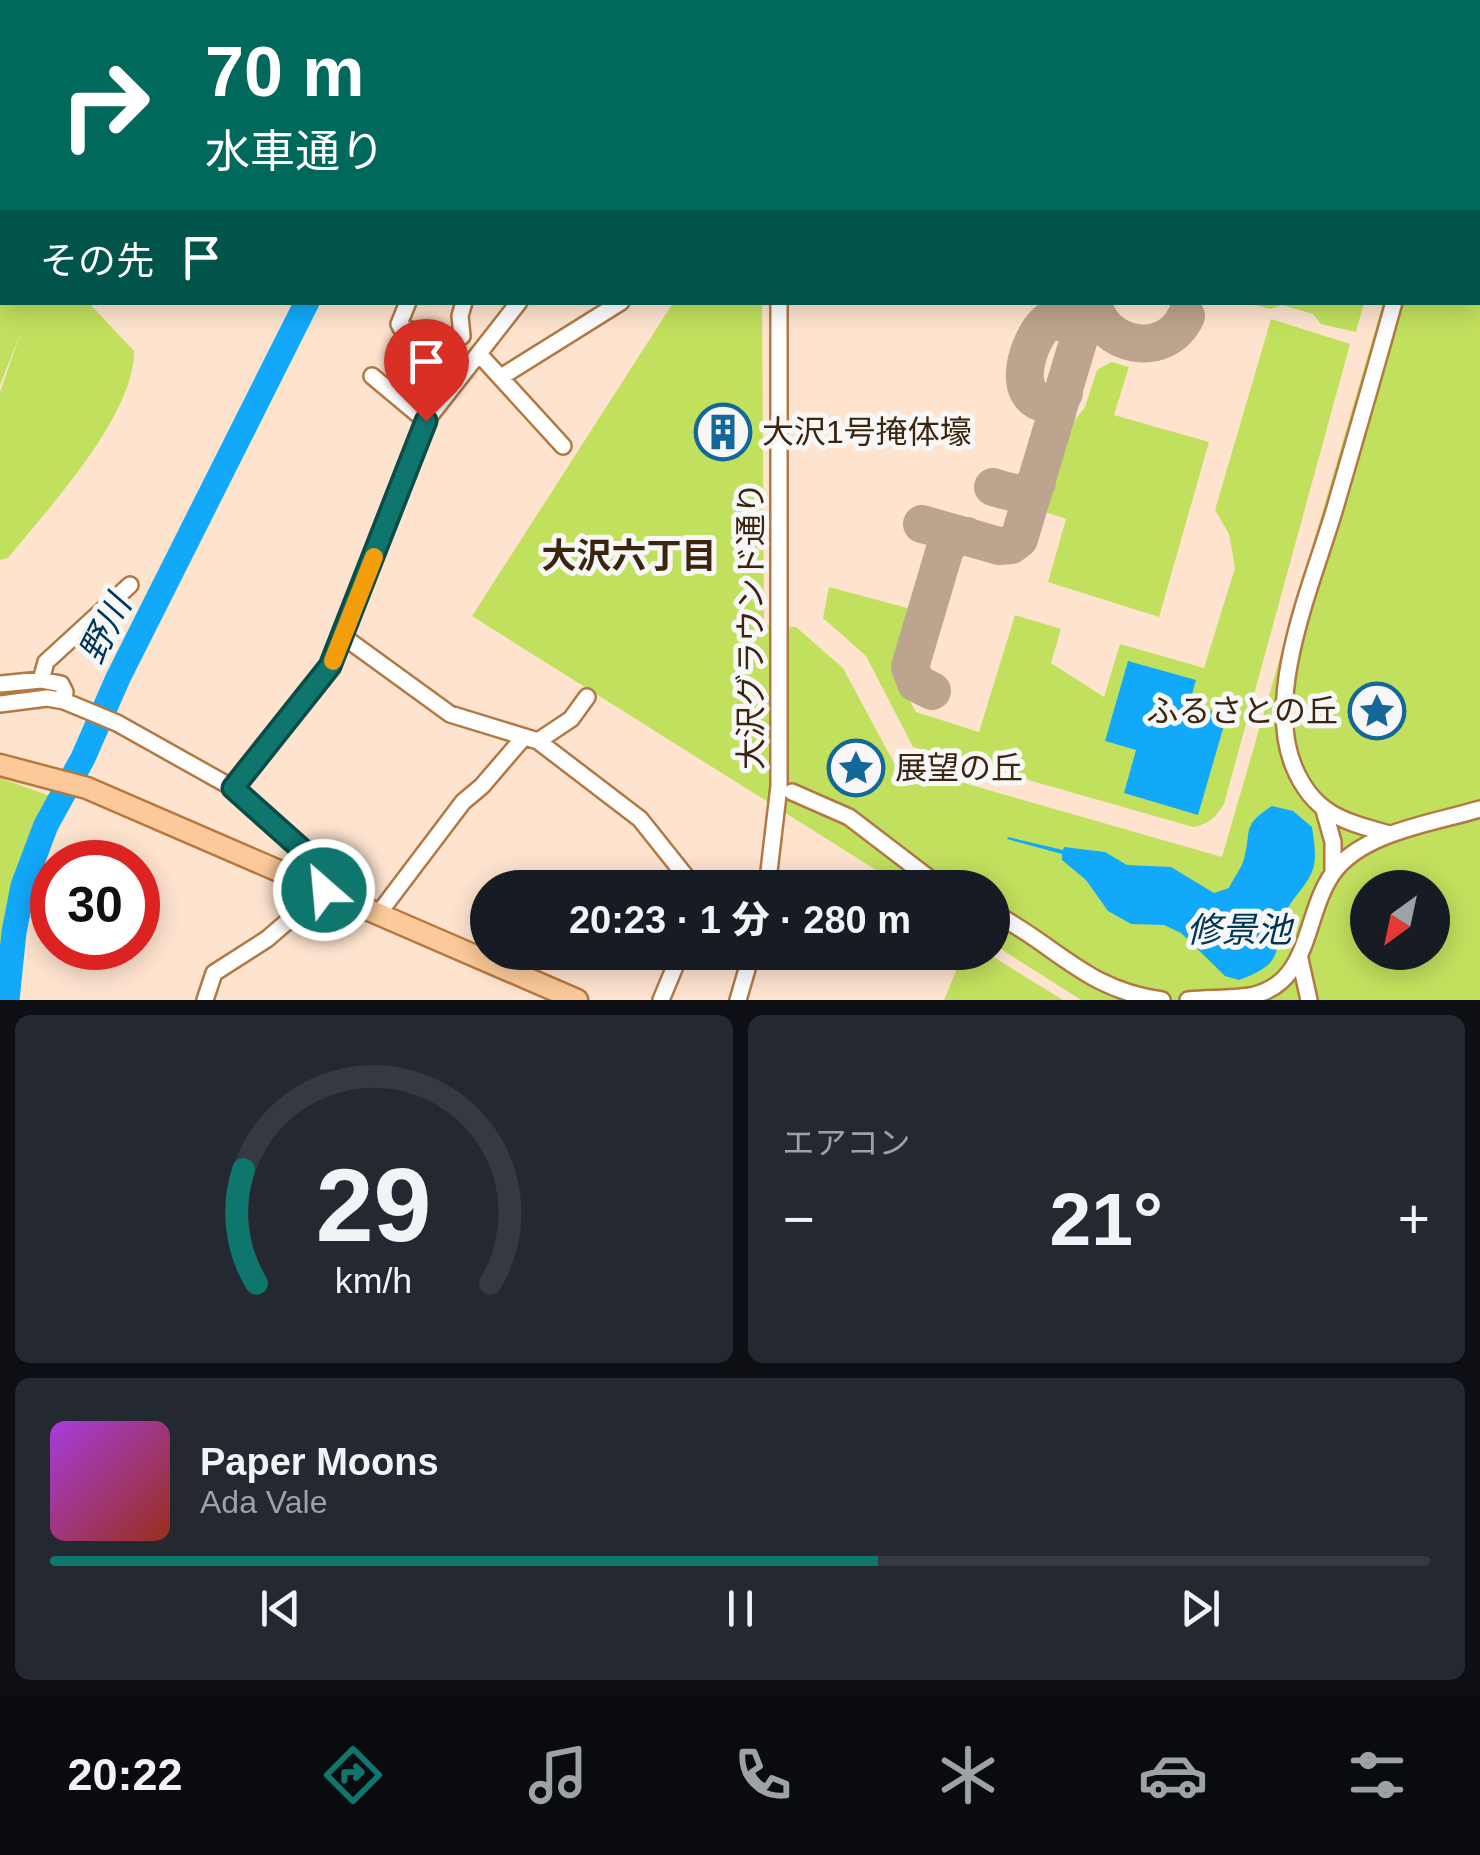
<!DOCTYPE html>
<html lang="ja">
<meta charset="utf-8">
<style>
body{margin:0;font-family:Arial,"Noto Sans JP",sans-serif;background:#242831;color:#f1f3f6;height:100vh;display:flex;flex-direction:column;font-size:38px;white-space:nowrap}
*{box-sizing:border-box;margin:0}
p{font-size:32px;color:#9ea1a6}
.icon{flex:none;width:55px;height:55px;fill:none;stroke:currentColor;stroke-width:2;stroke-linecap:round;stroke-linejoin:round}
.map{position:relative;height:1000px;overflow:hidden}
.panel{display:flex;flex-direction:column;gap:15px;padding:15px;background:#0d0f14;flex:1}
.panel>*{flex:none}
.banner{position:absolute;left:0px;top:0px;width:1480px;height:305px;box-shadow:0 5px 25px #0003;background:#00695c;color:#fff;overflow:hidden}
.needle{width:65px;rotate:213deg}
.fabs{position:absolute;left:1350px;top:870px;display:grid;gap:20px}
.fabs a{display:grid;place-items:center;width:100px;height:100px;border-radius:50%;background:#171b24;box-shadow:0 5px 25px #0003;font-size:50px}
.speed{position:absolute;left:30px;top:840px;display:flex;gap:20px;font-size:50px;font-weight:700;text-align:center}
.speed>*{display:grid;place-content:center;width:130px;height:130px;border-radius:50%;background:#171b24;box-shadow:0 5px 25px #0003;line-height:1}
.speed .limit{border:15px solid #d22;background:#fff;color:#111}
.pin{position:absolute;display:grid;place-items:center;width:85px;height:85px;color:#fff;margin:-102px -42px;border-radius:50% 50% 50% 0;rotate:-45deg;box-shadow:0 0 10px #0007}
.pin .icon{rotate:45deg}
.me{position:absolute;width:110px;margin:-55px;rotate:333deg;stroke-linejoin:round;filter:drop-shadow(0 0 8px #0008)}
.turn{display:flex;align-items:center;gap:35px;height:210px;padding:0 40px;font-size:45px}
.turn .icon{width:130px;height:130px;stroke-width:2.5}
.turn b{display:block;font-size:70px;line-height:85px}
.then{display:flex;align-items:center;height:95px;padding:0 40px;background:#0003;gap:20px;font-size:38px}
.big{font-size:75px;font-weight:800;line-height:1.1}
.panel .card{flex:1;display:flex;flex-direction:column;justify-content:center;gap:15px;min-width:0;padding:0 35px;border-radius:15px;background:#242831}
.panel .dial{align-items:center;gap:0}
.dial svg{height:260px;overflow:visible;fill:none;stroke:#363941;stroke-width:7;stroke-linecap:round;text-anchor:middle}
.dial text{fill:#f1f3f6;stroke:none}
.song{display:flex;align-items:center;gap:30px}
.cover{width:120px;height:120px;border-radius:15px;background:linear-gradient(135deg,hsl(280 70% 55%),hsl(10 70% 35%))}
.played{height:10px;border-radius:5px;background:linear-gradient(90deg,#0f766e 60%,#363941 60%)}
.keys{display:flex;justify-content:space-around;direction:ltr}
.heat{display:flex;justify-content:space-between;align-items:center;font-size:55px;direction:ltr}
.panel .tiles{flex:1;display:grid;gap:15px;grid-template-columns:1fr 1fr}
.card:last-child{grid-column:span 2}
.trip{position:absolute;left:470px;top:870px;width:540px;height:100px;border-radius:50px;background:#171b24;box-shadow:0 5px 25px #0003;font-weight:800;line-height:100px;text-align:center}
.tab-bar{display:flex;height:160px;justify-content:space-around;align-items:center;background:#090b0e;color:#9ea1a6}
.tab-bar .icon{width:70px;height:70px}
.tab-bar .active{color:#0f766e}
.tab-bar b{font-size:45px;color:#f1f3f6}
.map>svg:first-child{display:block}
.green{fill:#c1e15e;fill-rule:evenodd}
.water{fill:#12a9fb}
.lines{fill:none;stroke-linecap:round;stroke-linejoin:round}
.river{stroke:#12a9fb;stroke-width:25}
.taxiway{stroke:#bca48e;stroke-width:38}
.runway{stroke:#bca48e;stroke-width:92}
.minor-casing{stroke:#b37944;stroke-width:20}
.major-casing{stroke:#b7783d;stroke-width:25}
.minor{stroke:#fff;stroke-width:15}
.major{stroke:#fbc99a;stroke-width:20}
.route-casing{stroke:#0a4d48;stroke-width:25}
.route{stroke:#0f766e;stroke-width:18}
.slow{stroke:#f59e0b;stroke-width:18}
.labels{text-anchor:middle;stroke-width:10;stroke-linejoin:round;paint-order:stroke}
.poi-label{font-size:32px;fill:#3c250e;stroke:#f7f7f7;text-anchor:start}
.street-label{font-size:32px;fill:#3c250e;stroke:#f7f7f7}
.neighbourhood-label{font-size:35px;font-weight:bold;fill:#3c250e;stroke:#f7f7f7}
.water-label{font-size:35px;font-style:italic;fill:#003757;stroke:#f7f7f7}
</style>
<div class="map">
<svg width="1480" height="1000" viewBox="0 0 1480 1000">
<rect width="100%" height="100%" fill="#fee4cf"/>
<!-- green -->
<path class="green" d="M 0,0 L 270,0 L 2,2 L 2,97 Z
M 1471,0 L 1480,0 L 1480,1000 L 1081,1000 L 993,944 L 992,888 L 903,887 L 472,616 L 673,303 L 762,303 L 764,625 L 796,627 L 843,668 L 894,763 L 1222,857 L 1383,303 L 1478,302 L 1478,2 L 1471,2 ZM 1368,888 L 1432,888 L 1432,952 L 1368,952 Z
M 0,175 L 2,302 L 89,303 L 134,351 C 135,415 48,509 8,558 L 0,560 L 0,392 L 21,332 L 0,385 Z
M 1249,303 L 1364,303 L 1356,332 L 1321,324 L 1313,314 L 1282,305 L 1270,309 Z
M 1271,319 L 1350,344 L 1224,804 C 1215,818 1209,824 1193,827 L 913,747 L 866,656 L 823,618 L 829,587 L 911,609 L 893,670 L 916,712 L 979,732 L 1015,615 L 1061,629 L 1051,663 L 1104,697 L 1120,644 L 1204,668 L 1235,568 L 1229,534 L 1215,510 Z
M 1111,362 L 1129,367 L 1114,415 L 1209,442 L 1159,617 L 1048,582 L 1066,519 L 1042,511 L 1069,428 L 1085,407 L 1097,370 Z
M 0,778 L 70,803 C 38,865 19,929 17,1000 L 0,1000 Z
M 964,952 L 987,953 L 1063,1000 L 944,1000 Z"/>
<!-- water -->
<path class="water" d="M 1128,661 L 1196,680 L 1189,705 L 1227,715 L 1198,815 L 1124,793 L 1136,750 L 1105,741 Z
M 1272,806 L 1293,811 L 1312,827 C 1314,842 1318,860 1311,874 C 1304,889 1291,899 1285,914 C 1272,953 1287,962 1239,980 L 1225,976 L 1181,933 L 1164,925 L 1131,924 L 1108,911 L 1086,880 L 1062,860 L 1062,854 L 1007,839 L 1008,837 L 1063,850 L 1064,847 L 1105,852 L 1127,865 L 1171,867 L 1214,893 L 1229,888 C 1233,879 1241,869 1244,859 C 1252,829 1241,826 1272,806 Z"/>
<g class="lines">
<!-- river -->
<path class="river" d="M 394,0 L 394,2
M 7,1000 L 14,932 L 23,886 L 46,825 L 83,758 L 118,678 L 307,302"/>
<!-- taxiway -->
<path class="taxiway" d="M 1079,0 L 1080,2
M 1118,2 L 1119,0
M 1177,2 L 1178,0
M 1276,2 L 1276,0
M 1093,302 C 1101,348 1166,360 1186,316
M 1064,393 L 1048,404 C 1008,399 1028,339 1047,322 L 1075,321 L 1088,312
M 993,487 C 1010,492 1025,499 1037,482
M 922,524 L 999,546 L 1011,545 L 1019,539 L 1090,302
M 932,691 L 916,683 L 910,667 L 945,549 L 953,539 L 967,536"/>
<!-- runway -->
<path class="runway" d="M 1277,2 L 1277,0"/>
<!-- minor casing -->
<g class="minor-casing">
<path id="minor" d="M 347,0 L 359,0
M 274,2 L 274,0
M 757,2 L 759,0
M 884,2 L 886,0
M 1478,16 L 1480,7
M 408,302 L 399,324 L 401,328 L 458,339 L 462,336 L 460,316 L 464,302
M 479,354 L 563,446
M 372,376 L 426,421
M 501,377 L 621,302
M 344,637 L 450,714 L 538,741 L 640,819 L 695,888
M 41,680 L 46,662 L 130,585
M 0,684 L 41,680 L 61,684 L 65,692 L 64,701
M 0,704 L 47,698 L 64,701 L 117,723 L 233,788 L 316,862 L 322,871 L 324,890 L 267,939 L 214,973 L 205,1000
M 538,741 L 571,719 L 587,697
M 233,788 L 330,666 L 418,438 L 426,421 L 519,302
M 792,792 L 849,817 L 942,888
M 1324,810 L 1333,842 L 1333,872
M 1389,834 C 1344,821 1314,815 1294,767 C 1263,694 1314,580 1335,508 C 1355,439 1375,371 1394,302
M 767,888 L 779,786 L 779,302
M 992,912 C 1056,945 1086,990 1162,1000
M 379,913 L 463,802 L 482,786 L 524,737
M 1300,959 L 1309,1000
M 661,1000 L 681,952
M 738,1000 L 752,952
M 1188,1000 C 1208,998 1230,999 1250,996 C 1312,984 1303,915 1333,873 C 1362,832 1434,823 1480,809"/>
</g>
<!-- major casing -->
<g class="major-casing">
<path id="major" d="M 0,765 L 87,788 L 577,1000"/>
</g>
<!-- minor -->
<use href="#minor" class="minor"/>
<!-- major -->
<use href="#major" class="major"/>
</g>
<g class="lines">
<!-- route casing -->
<g class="route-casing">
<path id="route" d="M 324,890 L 322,871 L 316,862 L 233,788 L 330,666 L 426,421"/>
</g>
<!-- route -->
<use href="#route" class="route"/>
<!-- slow -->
<path class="slow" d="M 333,661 L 374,557"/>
</g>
<!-- icons -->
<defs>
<g id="building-ring" transform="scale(2.875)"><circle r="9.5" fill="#f7f7f7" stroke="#146799" stroke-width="1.5"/><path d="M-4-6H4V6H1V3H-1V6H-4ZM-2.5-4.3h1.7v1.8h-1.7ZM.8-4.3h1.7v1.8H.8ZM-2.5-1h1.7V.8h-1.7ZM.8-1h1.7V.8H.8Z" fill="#146799"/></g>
<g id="sight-ring" transform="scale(2.875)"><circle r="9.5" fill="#f7f7f7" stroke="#146799" stroke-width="1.5"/><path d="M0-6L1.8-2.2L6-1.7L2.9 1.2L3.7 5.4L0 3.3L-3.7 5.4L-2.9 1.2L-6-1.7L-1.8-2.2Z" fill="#146799"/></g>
</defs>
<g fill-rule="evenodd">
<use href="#building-ring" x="723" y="432"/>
<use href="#sight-ring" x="1377" y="711"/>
<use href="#sight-ring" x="856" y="768"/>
</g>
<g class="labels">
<!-- poi labels -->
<g class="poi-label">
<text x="762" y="443">大沢1号掩体壕</text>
<text x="1338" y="722" text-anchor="end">ふるさとの丘</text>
<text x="895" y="779">展望の丘</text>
</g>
<!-- street labels -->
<g class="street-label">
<text transform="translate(751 626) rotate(-90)" y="11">大沢グラウンド通り</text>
</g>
<!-- neighbourhood labels -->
<g class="neighbourhood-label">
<text x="629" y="568">大沢六丁目</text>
</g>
<!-- water labels -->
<g class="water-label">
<text transform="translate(105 629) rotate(-63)" y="12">野川</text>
<text x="1239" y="942">修景池</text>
</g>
</g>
</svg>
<div class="fabs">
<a><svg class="needle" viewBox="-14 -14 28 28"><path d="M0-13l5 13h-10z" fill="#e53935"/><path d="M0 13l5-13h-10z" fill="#9ea1a6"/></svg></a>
</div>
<div class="speed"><div class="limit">30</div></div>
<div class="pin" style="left:426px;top:421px;background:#d93025"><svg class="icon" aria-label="arrive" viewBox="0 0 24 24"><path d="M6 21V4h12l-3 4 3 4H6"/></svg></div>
<svg class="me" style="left:324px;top:890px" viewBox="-20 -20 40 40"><circle r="17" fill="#0f766e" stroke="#fff" stroke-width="3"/><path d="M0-11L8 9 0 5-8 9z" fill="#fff"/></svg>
<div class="trip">20:23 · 1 分 · 280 m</div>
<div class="banner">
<div class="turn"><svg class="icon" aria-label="right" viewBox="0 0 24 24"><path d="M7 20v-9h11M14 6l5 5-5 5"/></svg><div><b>70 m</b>水車通り</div></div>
<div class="then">その先<svg class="icon" aria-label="arrive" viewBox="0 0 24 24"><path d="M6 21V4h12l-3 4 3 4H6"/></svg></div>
</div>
</div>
<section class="panel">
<div class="tiles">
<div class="card dial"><svg viewBox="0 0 100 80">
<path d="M14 69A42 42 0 1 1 86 69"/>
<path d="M14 69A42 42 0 0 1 10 34" stroke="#0f766e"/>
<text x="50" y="56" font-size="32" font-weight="700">29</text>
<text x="50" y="72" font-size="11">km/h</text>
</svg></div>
<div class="card"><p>エアコン</p>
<div class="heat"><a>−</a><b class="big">21°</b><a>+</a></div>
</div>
<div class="card">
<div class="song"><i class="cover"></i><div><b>Paper Moons</b><p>Ada Vale</p></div></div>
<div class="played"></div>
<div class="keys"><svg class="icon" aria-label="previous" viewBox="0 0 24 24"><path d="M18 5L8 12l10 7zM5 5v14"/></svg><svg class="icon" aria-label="pause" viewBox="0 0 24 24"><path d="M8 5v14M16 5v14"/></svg><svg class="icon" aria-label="next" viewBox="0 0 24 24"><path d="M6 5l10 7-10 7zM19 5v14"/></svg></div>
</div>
</div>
</section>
<nav class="tab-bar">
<b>20:22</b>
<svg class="icon active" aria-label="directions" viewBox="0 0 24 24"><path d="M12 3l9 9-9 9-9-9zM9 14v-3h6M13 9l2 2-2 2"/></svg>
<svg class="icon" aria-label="music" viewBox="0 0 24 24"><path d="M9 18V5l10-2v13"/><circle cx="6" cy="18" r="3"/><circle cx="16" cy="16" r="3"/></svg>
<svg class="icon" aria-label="phone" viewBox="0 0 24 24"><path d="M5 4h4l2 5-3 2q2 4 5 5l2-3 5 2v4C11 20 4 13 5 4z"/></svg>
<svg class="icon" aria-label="climate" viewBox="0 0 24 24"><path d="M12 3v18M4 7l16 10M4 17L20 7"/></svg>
<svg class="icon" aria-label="car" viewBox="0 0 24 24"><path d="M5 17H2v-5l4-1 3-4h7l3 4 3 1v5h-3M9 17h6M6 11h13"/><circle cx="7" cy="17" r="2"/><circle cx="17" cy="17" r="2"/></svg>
<svg class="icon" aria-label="filters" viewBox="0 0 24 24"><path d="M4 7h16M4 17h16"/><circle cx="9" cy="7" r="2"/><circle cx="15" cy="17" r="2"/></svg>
</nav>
